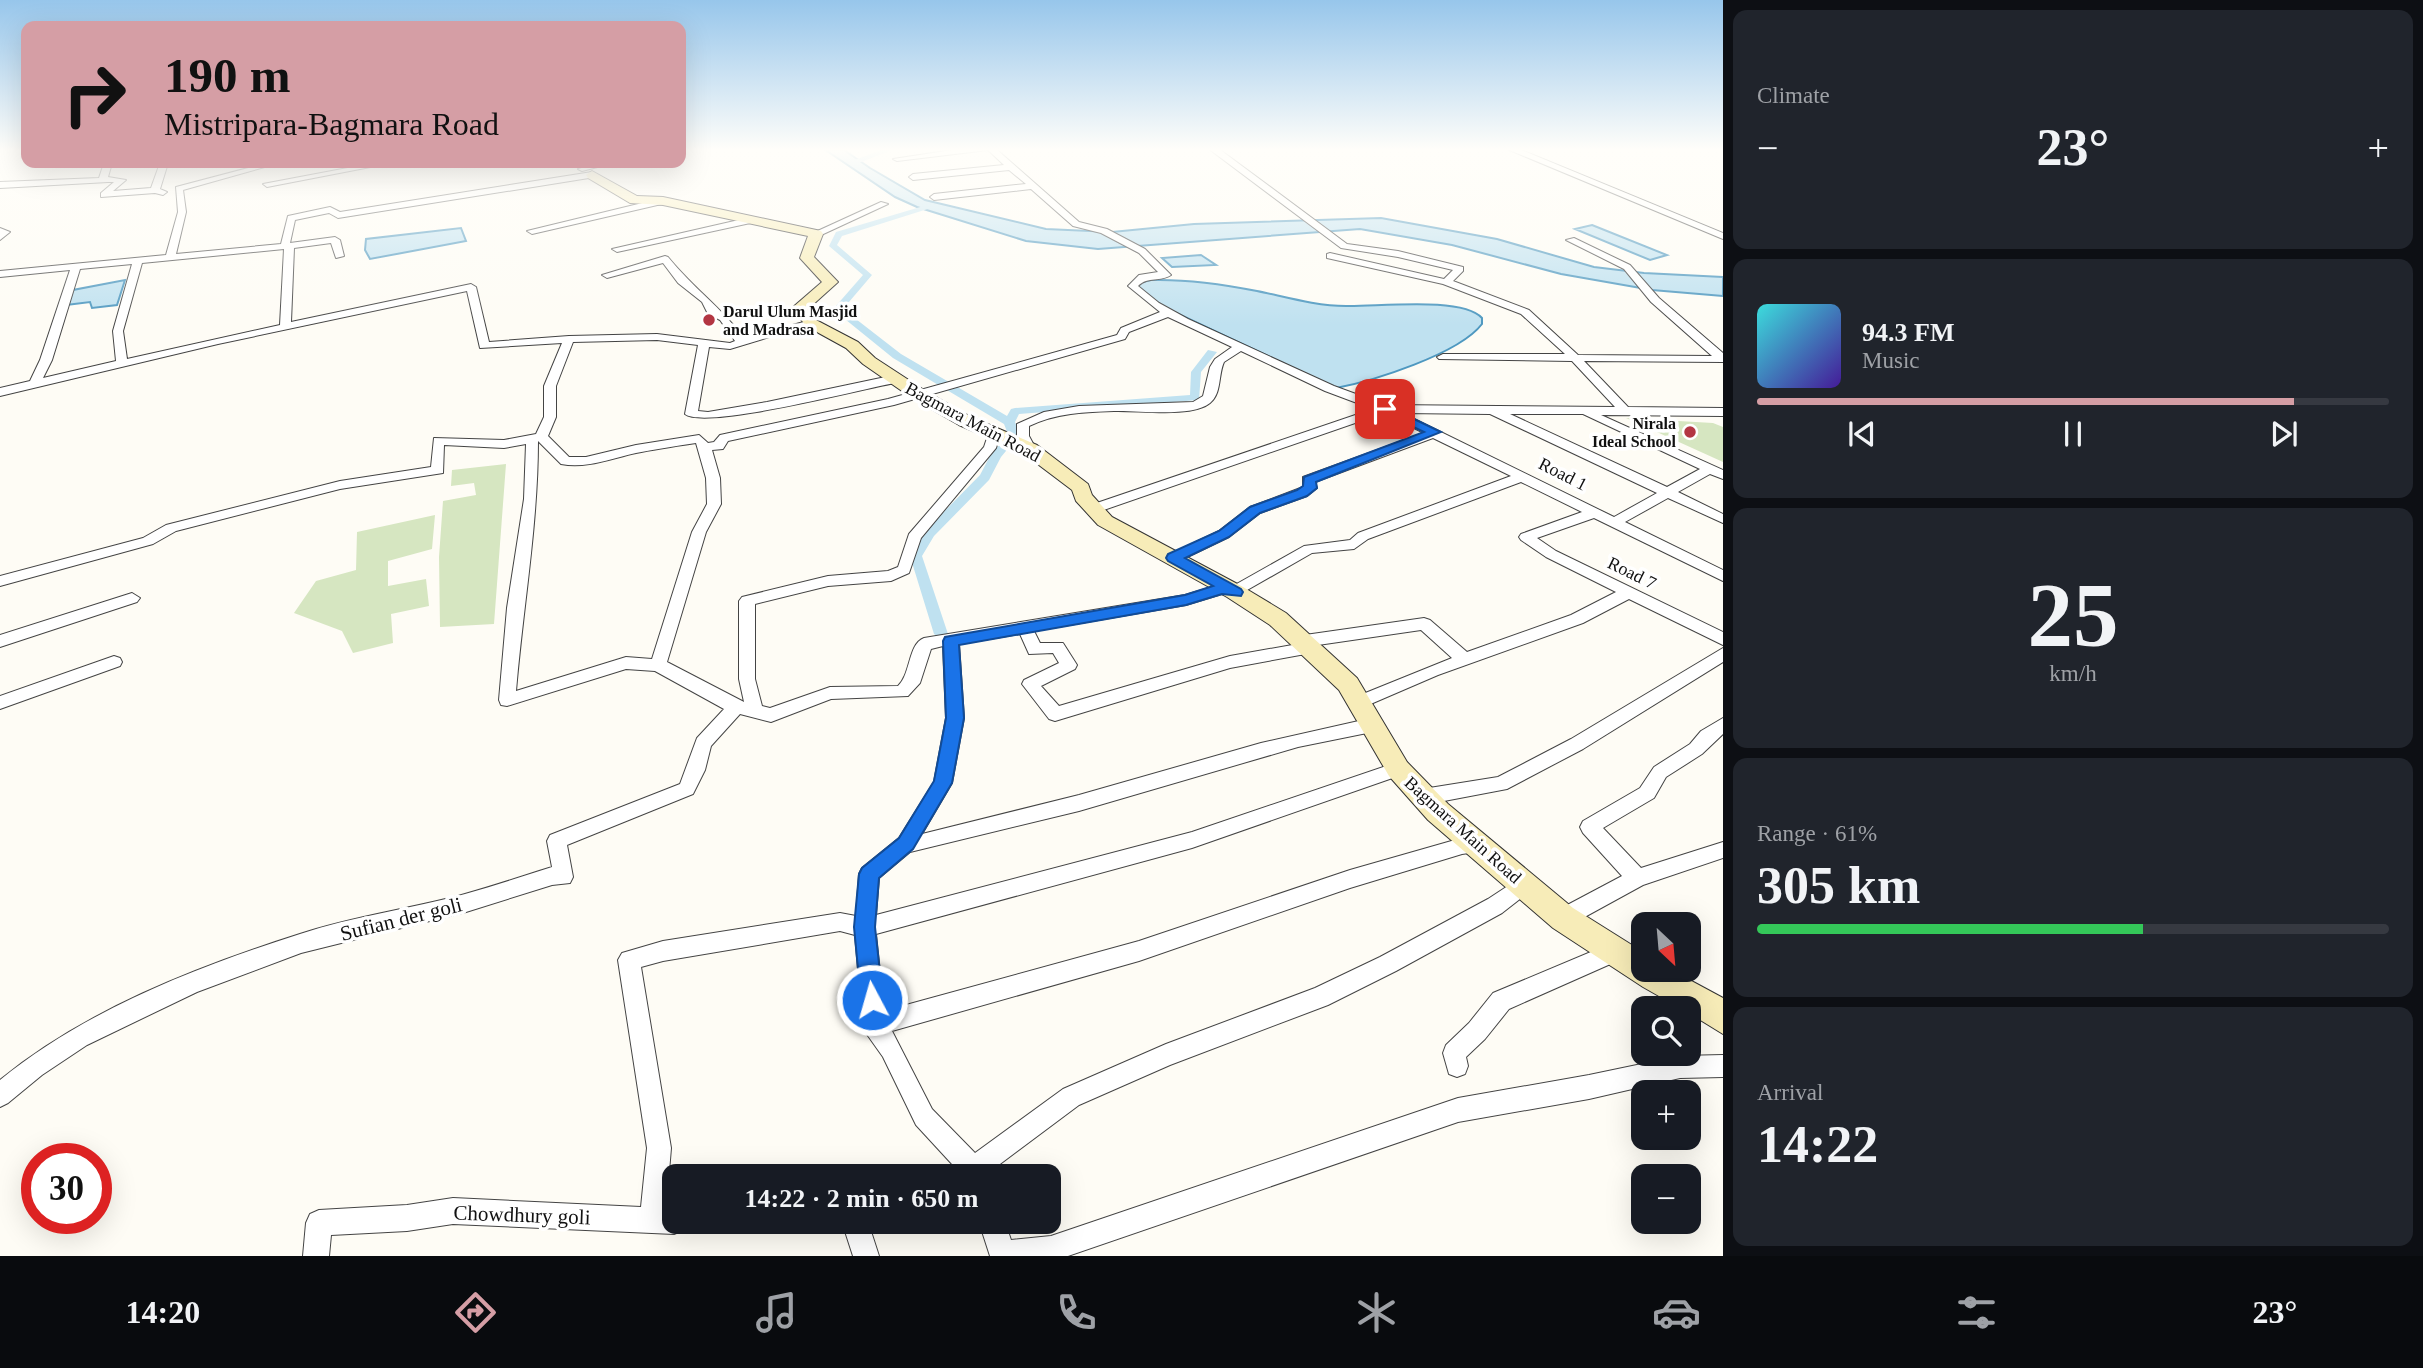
<!DOCTYPE html>
<meta charset="utf-8">
<style>
body{margin:0;font-family:"Times New Roman",serif;background:#20242c;color:#f1f3f6;height:100vh;display:flex;flex-direction:column;font-size:26px;white-space:nowrap}
*{box-sizing:border-box;margin:0}
p{font-size:23px;color:#9ea1a6}
.icon{flex:none;width:38px;height:38px;fill:none;stroke:currentColor;stroke-width:2;stroke-linecap:round;stroke-linejoin:round}
.map{position:relative;flex:1;overflow:hidden}
.panel{display:flex;flex-direction:column;gap:10px;padding:10px;background:#0d0f14;width:700px}
.panel>*{flex:none}
.top-card{position:absolute;left:21px;top:21px;width:665px;height:147px;border-radius:14px;box-shadow:0 7px 28px #0002;background:#d59ea5;color:#111;overflow:hidden}
.needle{width:46px;rotate:154deg}
.buttons{position:absolute;left:1631px;top:912px;display:grid;gap:14px}
.buttons a{display:grid;place-items:center;width:70px;height:70px;border-radius:14px;background:#171b24;box-shadow:0 7px 28px #0002;font-size:35px}
.speed{position:absolute;left:21px;top:1143px;display:flex;gap:14px;font-size:35px;font-weight:700;text-align:center}
.speed>*{display:grid;place-content:center;width:91px;height:91px;border-radius:50%;background:#171b24;box-shadow:0 7px 28px #0002;line-height:1}
.speed .limit{border:10px solid #d22;background:#fff;color:#111}
.pin{position:absolute;display:grid;place-items:center;width:60px;height:60px;color:#fff;margin:-30px;border-radius:14px;box-shadow:0 4px 10px #0006}
.me{position:absolute;width:77px;margin:-38px;rotate:354deg;stroke-linejoin:round;filter:drop-shadow(0 0 5px #0008)}
.turn{display:flex;align-items:center;gap:24px;height:147px;padding:0 28px;font-size:32px}
.turn .icon{width:91px;height:91px;stroke-width:2.5}
.turn b{display:block;font-size:49px;line-height:60px}
.big{font-size:52px;font-weight:600;line-height:1.1}
.panel .tile{flex:1;display:flex;flex-direction:column;justify-content:center;gap:10px;min-width:0;padding:0 24px;border-radius:14px;background:#20242c}
.panel .dial{align-items:center;gap:0}
.dial b{font-size:91px;line-height:1}
.song{display:flex;align-items:center;gap:21px}
.cover{width:84px;height:84px;border-radius:10px;background:linear-gradient(135deg,hsl(180 70% 55%),hsl(260 70% 35%))}
.played{height:7px;border-radius:4px;background:linear-gradient(90deg,#d59ea5 85%,#363941 85%)}
.keys{display:flex;justify-content:space-around;direction:ltr}
.heat{display:flex;justify-content:space-between;align-items:center;font-size:38px;direction:ltr}
.charge{height:10px;border-radius:5px;background:linear-gradient(90deg,#34c759 61%,#363941 0)}
.trip{position:absolute;left:662px;top:1164px;width:399px;height:70px;border-radius:14px;background:#171b24;box-shadow:0 7px 28px #0002;font-weight:600;line-height:70px;text-align:center}
.dock{display:flex;height:112px;justify-content:space-around;align-items:center;background:#090b0e;color:#9ea1a6}
.dock .icon{width:49px;height:49px}
.dock .active{color:#d59ea5}
.dock b{font-size:32px;color:#f1f3f6}
main{display:flex;flex:1;min-height:0}
.map>svg:first-child{display:block}
.green{fill:#d6e6c1}
.water{fill:#bfe1f0;stroke:#4e98c0;stroke-width:2}
.lines{fill:none;stroke-linecap:round;stroke-linejoin:round}
.canal{fill:#bfe1f0;fill-rule:evenodd}
.street-casing{stroke:#444;stroke-width:2}
.secondary-casing{stroke:#333;stroke-width:2}
.street{fill:#fff;fill-rule:evenodd}
.secondary{fill:#f7ecb8;fill-rule:evenodd}
.route{fill:#1a73e8;stroke:#114b97;stroke-width:2}
.poi-dot{fill:#b33643;stroke:#fff;stroke-width:2.5}
.labels{text-anchor:middle;stroke-width:7;stroke-linejoin:round;paint-order:stroke}
.far-poi-label{font-size:16px;font-weight:bold;fill:#111;stroke:#fff;text-anchor:start}
.street-label{font-size:18px;fill:#111;stroke:#fff}
.near-street-label{font-size:21px;fill:#111;stroke:#fff}
</style>
<main>
<div class="map">
<svg width="1723" height="1256" viewBox="0 0 1723 1256">
<rect width="100%" height="100%" fill="#fefcf5"/>
<!-- green -->
<path class="green" d="M 1626,418 L 1713,423 L 1723,427 L 1723,462 Z
M 506,464 L 494,624 L 440,627 L 439,557 L 443,501 L 476,495 L 474,483 L 451,486 L 452,470 Z
M 435,515 L 432,549 L 388,561 L 388,586 L 426,579 L 429,606 L 391,614 L 393,643 L 353,653 L 342,631 L 294,613 L 316,581 L 356,570 L 357,532 Z"/>
<!-- water -->
<path class="water" d="M 824,149 L 844,150 L 870,168 L 925,200 L 1046,229 L 1112,232 L 1194,224 L 1381,218 L 1497,239 L 1594,267 L 1644,273 L 1723,277 L 1723,296 L 1652,290 L 1561,274 L 1452,245 L 1360,229 L 1098,249 L 1026,241 L 917,207 L 895,197 Z
M 1592,225 L 1667,255 L 1650,260 L 1575,229 Z
M 461,228 L 466,241 L 370,259 L 365,250 L 366,239 Z
M 1201,255 L 1216,265 L 1172,267 L 1162,258 Z
M 125,280 L 117,305 L 92,308 L 90,302 L 66,305 L 73,290 Z
M 1151,280 C 1186,279 1222,284 1257,291 C 1286,297 1316,306 1346,306 C 1376,307 1462,296 1482,318 L 1482,324 C 1459,354 1373,381 1336,388 L 1157,304 L 1137,287 L 1138,283 Z"/>
<g class="lines">
<!-- canal -->
<path class="canal" d="M 884,149 L 895,149 L 856,164 L 849,162 Z
M 927,205 L 934,207 L 842,236 L 837,245 L 872,275 L 843,309 L 901,354 L 1007,416 L 1011,409 L 1015,408 L 1190,395 L 1191,372 L 1208,350 L 1217,352 L 1201,372 L 1199,400 L 1019,414 L 1015,422 L 1020,434 L 1001,457 L 989,480 L 934,536 L 922,556 L 948,634 L 941,639 L 934,634 L 910,556 L 925,531 L 980,475 L 990,456 L 1008,434 L 1004,424 L 893,358 L 835,311 L 835,307 L 863,275 L 829,246 L 836,232 Z"/>
<!-- street casing -->
<g class="street-casing">
<path id="street" d="M 959,149 L 996,149 L 1079,222 L 1107,229 L 1145,249 L 1171,275 C 1161,282 1148,276 1138,286 L 1159,303 L 1188,319 L 1334,386 L 1386,405 L 1615,407 L 1572,361 L 1439,359 L 1437,357 L 1443,354 L 1565,354 L 1521,314 L 1443,284 L 1327,258 L 1327,254 L 1330,253 L 1444,279 L 1453,270 L 1398,257 L 1341,248 L 1209,149 L 1219,149 L 1347,244 L 1398,251 L 1463,267 L 1463,271 L 1453,281 L 1529,310 L 1578,355 L 1712,356 L 1651,302 L 1624,269 L 1566,240 L 1574,238 L 1630,265 L 1659,298 L 1723,353 L 1723,362 L 1584,361 L 1628,407 L 1723,408 L 1723,416 L 1601,415 L 1723,470 L 1723,479 L 1710,474 L 1678,492 L 1723,514 L 1723,523 L 1668,498 L 1625,522 L 1723,570 L 1723,581 L 1594,518 L 1537,538 L 1556,551 L 1723,632 L 1723,645 L 1629,599 L 1583,623 L 1438,675 L 1359,709 L 1353,708 L 1351,703 L 1353,698 L 1452,658 L 1421,630 L 1318,645 L 1317,651 L 1311,653 L 1230,668 L 1055,721 L 1049,719 L 1022,684 L 1024,680 L 1059,663 L 1053,653 L 1029,654 L 1020,634 L 959,644 L 964,718 L 952,783 L 922,834 L 1079,795 L 1261,743 L 1372,718 L 1378,720 L 1381,725 L 1378,730 L 1372,732 L 1298,747 L 1079,811 L 910,852 L 879,878 L 876,915 L 1192,832 L 1398,762 L 1404,764 L 1407,769 L 1404,774 L 1192,848 L 876,934 L 884,1011 L 1139,941 L 1350,870 L 1462,838 L 1483,839 L 1486,845 L 1483,851 L 1462,854 L 1350,888 L 1139,961 L 892,1031 L 932,1109 L 975,1153 L 1063,1089 L 1166,1044 L 1315,988 L 1380,957 L 1488,899 L 1523,876 L 1530,879 L 1533,885 L 1530,891 L 1502,913 L 1396,971 L 1328,1005 L 1170,1065 L 1079,1105 L 988,1173 L 989,1176 L 963,1176 L 916,1125 L 883,1057 L 866,1033 L 863,1025 L 855,935 L 840,931 L 663,961 L 641,967 L 671,1148 L 666,1208 L 674,1208 L 674,1222 L 687,1222 L 683,1230 L 674,1234 L 453,1224 L 407,1231 L 331,1235 L 329,1256 L 303,1256 L 306,1223 L 310,1214 L 319,1210 L 407,1205 L 453,1198 L 641,1207 L 647,1148 L 618,960 L 622,953 L 663,941 L 840,913 L 856,916 L 859,874 L 862,868 L 899,838 L 934,782 L 946,718 L 943,646 L 931,649 L 920,683 L 908,696 L 831,699 L 771,722 L 740,714 L 711,746 L 705,770 L 693,794 L 567,845 L 573,877 L 570,883 L 552,885 L 466,912 L 301,953 L 197,992 L 87,1045 L 42,1075 L 8,1103 L 0,1107 L 0,1080 C 84,1011 196,967 300,934 C 353,916 411,909 465,894 C 494,886 523,876 552,867 L 547,841 L 550,835 L 680,784 L 697,738 L 724,709 L 655,671 L 626,669 L 507,706 L 501,705 L 499,700 L 507,608 L 524,499 L 526,444 L 504,448 L 444,445 L 443,473 L 340,489 L 176,531 L 153,544 L 0,586 L 0,576 L 143,538 L 166,525 L 340,481 L 431,467 L 434,438 L 504,440 L 536,434 L 544,417 L 544,386 L 562,343 L 480,348 L 467,291 L 218,344 L 0,396 L 0,388 L 30,381 L 40,360 L 70,270 L 0,277 L 0,271 L 166,255 L 178,212 L 176,187 L 267,163 L 279,163 L 183,190 L 186,212 L 176,254 L 281,244 L 288,216 L 330,207 L 340,212 L 592,172 L 596,175 L 595,177 L 338,218 L 329,213 L 295,220 L 290,243 L 335,237 L 340,240 L 344,256 L 336,258 L 331,243 L 294,248 L 291,322 L 471,284 L 476,287 L 489,342 L 569,336 L 657,334 L 730,343 L 735,341 L 720,320 L 708,314 L 702,302 L 678,283 L 663,263 L 607,278 L 602,275 L 665,256 L 668,257 C 692,287 722,308 744,338 L 811,320 L 816,323 L 730,349 L 709,347 L 698,411 L 708,412 L 767,402 L 895,375 L 901,379 L 895,383 C 862,389 705,430 685,414 L 698,345 L 657,340 L 573,342 L 556,386 L 556,417 L 548,436 L 569,457 L 586,457 L 636,445 L 699,435 L 708,443 L 714,442 L 720,435 L 888,399 L 1117,335 L 1121,328 L 1160,312 L 1128,286 L 1139,275 L 1158,272 L 1139,253 L 1101,233 L 1073,226 L 1031,189 L 934,200 L 930,197 L 934,194 L 1026,184 L 1009,170 L 913,180 L 909,177 L 913,174 L 1004,165 L 988,150 L 897,161 L 893,159 ZM 284,249 L 280,325 L 127,359 L 123,331 L 142,263 ZM 132,264 L 113,331 L 116,361 L 43,378 L 52,360 L 80,269 ZM 1168,317 L 1232,347 L 1215,359 L 1210,367 L 1203,396 L 1193,402 L 1079,406 L 1044,412 L 1017,424 L 1017,436 L 1025,452 L 1030,453 L 1036,449 L 1029,436 L 1029,426 C 1056,413 1085,412 1114,411 C 1138,410 1192,418 1210,403 C 1222,393 1218,375 1224,362 L 1241,351 L 1325,391 L 1373,409 L 1088,506 L 1086,509 L 1088,512 L 1098,512 L 1384,413 L 1424,433 L 1303,477 L 1303,487 L 1250,507 L 1219,531 L 1169,555 L 1167,558 L 1169,561 L 1179,561 L 1229,537 L 1260,513 L 1307,496 L 1317,488 L 1315,482 L 1433,438 L 1511,476 L 1358,533 L 1350,540 L 1304,546 L 1233,586 L 1222,584 L 1185,595 L 924,638 C 908,644 911,674 898,686 L 830,687 L 770,708 L 762,706 L 755,679 L 755,604 L 828,586 L 891,581 L 909,573 L 921,538 L 996,448 L 1001,432 L 995,428 L 989,432 L 984,447 L 909,534 L 898,567 L 888,571 L 828,576 L 742,597 L 739,601 L 739,679 L 744,702 L 667,662 L 706,532 L 721,504 L 720,478 L 712,450 L 723,449 L 728,441 L 894,405 L 1125,339 L 1129,332 ZM 1402,413 L 1490,414 L 1657,493 L 1614,517 ZM 1510,414 L 1583,414 L 1700,469 L 1667,487 ZM 538,441 L 561,464 C 587,469 612,458 636,453 C 656,449 676,446 696,443 L 706,478 L 707,504 L 692,532 L 652,659 L 626,657 L 516,691 C 523,607 538,525 538,441 ZM 1521,482 L 1582,512 L 1521,534 L 1519,537 L 1521,540 L 1546,557 L 1616,592 L 1571,615 L 1467,652 L 1430,620 L 1424,618 L 1305,635 L 1299,637 L 1298,644 L 1230,656 L 1059,706 L 1041,686 L 1075,669 L 1077,665 L 1063,643 L 1040,643 L 1034,631 L 1186,605 L 1222,594 L 1235,597 L 1312,553 L 1354,549 L 1368,539 Z
M 1507,149 L 1519,149 L 1723,233 L 1723,239 Z
M 104,163 L 112,163 L 108,177 L 126,180 L 113,191 L 151,188 L 160,163 L 168,163 L 160,189 L 167,192 L 163,195 L 155,193 L 101,197 L 101,193 L 114,182 L 108,182 L 0,188 L 0,182 L 99,178 Z
M 374,163 L 391,163 L 267,187 L 263,184 Z
M 599,163 L 613,163 L 582,171 L 578,169 Z
M 663,198 L 667,201 L 666,203 L 532,234 L 527,231 Z
M 881,202 L 888,204 L 819,236 L 811,234 Z
M 752,217 L 755,218 L 755,222 L 617,252 L 612,249 Z
M 0,228 L 10,232 L 0,240 Z
M 132,593 L 140,598 L 137,602 L 0,647 L 0,635 Z
M 1723,648 L 1723,662 L 1583,749 L 1507,789 L 1423,805 L 1416,802 L 1414,797 L 1416,792 L 1423,789 L 1498,777 L 1571,739 Z
M 114,656 L 120,658 L 122,662 L 120,666 L 0,709 L 0,696 Z
M 1723,718 L 1723,734 L 1702,754 L 1666,777 L 1654,798 L 1603,828 L 1641,868 L 1723,842 L 1723,858 L 1643,885 L 1570,925 L 1563,927 L 1556,925 L 1553,918 L 1556,911 L 1622,876 L 1583,833 L 1580,827 L 1583,821 L 1640,788 L 1654,767 L 1690,744 L 1701,731 Z
M 1617,941 L 1624,944 L 1628,951 L 1624,958 L 1509,1009 L 1485,1039 L 1466,1057 L 1468,1066 L 1465,1074 L 1457,1077 L 1449,1074 L 1443,1053 L 1446,1045 L 1469,1023 L 1493,993 Z
M 1723,1055 L 1723,1077 L 1680,1078 L 1589,1099 L 1458,1122 L 1068,1256 L 990,1256 L 979,1222 L 1005,1222 L 1011,1240 L 1051,1236 L 1458,1098 L 1589,1075 L 1680,1056 Z
M 842,1222 L 868,1222 L 879,1256 L 853,1256 Z"/>
</g>
<!-- secondary casing -->
<g class="secondary-casing">
<path id="secondary" d="M 592,171 L 637,196 L 663,197 L 821,231 L 823,234 L 814,257 L 838,282 L 808,309 L 816,320 L 858,342 L 875,358 L 924,390 L 971,417 L 1037,445 L 1088,484 L 1092,495 L 1112,517 L 1243,587 L 1286,613 L 1357,678 L 1407,762 L 1448,804 L 1573,908 L 1643,952 L 1643,970 L 1671,970 L 1723,998 L 1723,1034 L 1689,1013 L 1689,1008 L 1680,1008 L 1643,987 L 1553,928 L 1428,820 L 1389,776 L 1339,690 L 1270,625 L 1227,597 L 1098,525 L 1076,501 L 1072,490 L 1023,453 L 959,425 L 912,398 L 863,364 L 846,348 L 806,326 L 792,308 L 822,282 L 800,258 L 808,236 L 663,205 L 630,203 L 588,178 L 586,175 Z"/>
</g>
<!-- street -->
<use href="#street" class="street"/>
<!-- secondary -->
<use href="#secondary" class="secondary"/>
</g>
<!-- sky -->
<linearGradient id="sky" x2="0" y2="1"><stop stop-color="#97c6eb"/><stop offset="0.46" stop-color="#fffefa"/><stop offset="1" stop-color="#fffefa" stop-opacity="0"/></linearGradient>
<rect width="1723" height="325" fill="url(#sky)"/>
<!-- route -->
<path class="route" d="M 1385,405 L 1441,432 L 1316,482 L 1317,488 L 1307,496 L 1260,513 L 1229,537 L 1185,558 L 1241,589 L 1243,592 L 1241,596 L 1222,594 L 1186,605 L 959,645 L 964,718 L 952,783 L 913,849 L 879,878 L 875,927 L 883,1000 L 879,1008 L 872,1011 L 864,1008 L 861,1000 L 854,927 L 859,874 L 862,868 L 899,838 L 934,781 L 946,718 L 943,641 L 945,637 L 1185,595 L 1213,586 L 1168,561 L 1166,558 L 1168,554 L 1219,531 L 1250,507 L 1297,490 L 1303,486 L 1304,477 L 1424,432 L 1381,412 L 1379,409 Z"/>
<!-- markers -->
<g class="poi-dot">
<circle cx="709" cy="320" r="7"/>
<circle cx="1690" cy="432" r="7"/>
</g>
<g class="labels">
<!-- far-poi labels -->
<g class="far-poi-label">
<text x="723" y="317">Darul Ulum Masjid<tspan x="723" dy="18">and Madrasa</tspan></text>
<text x="1676" y="429" text-anchor="end">Nirala<tspan x="1676" dy="18">Ideal School</tspan></text>
</g>
<!-- street labels -->
<g class="street-label">
<text transform="translate(973 422) rotate(28)" y="6">Bagmara Main Road</text>
<text transform="translate(1563 474) rotate(27)" y="6">Road 1</text>
<text transform="translate(1632 573) rotate(26)" y="6">Road 7</text>
<text transform="translate(1463 830) rotate(42)" y="6">Bagmara Main Road</text>
</g>
<!-- near-street labels -->
<g class="near-street-label">
<text transform="translate(401 919) rotate(-14)" y="7">Sufian der goli</text>
<text transform="translate(522 1215) rotate(2)" y="7">Chowdhury goli</text>
</g>
</g>
</svg>
<div class="buttons">
<a><svg class="needle" viewBox="-14 -14 28 28"><path d="M0-13l5 13h-10z" fill="#e53935"/><path d="M0 13l5-13h-10z" fill="#9ea1a6"/></svg></a>
<a><svg class="icon" aria-label="search" viewBox="0 0 24 24"><circle cx="10" cy="10" r="6"/><path d="M15 15l6 6"/></svg></a>
<a>+</a>
<a>−</a>
</div>
<div class="speed"><div class="limit">30</div></div>
<div class="pin" style="left:1385px;top:409px;background:#d93025"><svg class="icon" aria-label="arrive" viewBox="0 0 24 24"><path d="M6 21V4h12l-3 4 3 4H6"/></svg></div>
<svg class="me" style="left:872px;top:1000px" viewBox="-20 -20 40 40"><circle r="17" fill="#1a73e8" stroke="#fff" stroke-width="3"/><path d="M0-11L8 9 0 5-8 9z" fill="#fff"/></svg>
<div class="trip">14:22 · 2 min · 650 m</div>
<div class="top-card">
<div class="turn"><svg class="icon" aria-label="right" viewBox="0 0 24 24"><path d="M7 20v-9h11M14 6l5 5-5 5"/></svg><div><b>190 m</b>Mistripara-Bagmara Road</div></div>
</div>
</div>
<section class="panel">
<div class="tile"><p>Climate</p>
<div class="heat"><a>−</a><b class="big">23°</b><a>+</a></div>
</div>
<div class="tile">
<div class="song"><i class="cover"></i><div><b>94.3 FM</b><p>Music</p></div></div>
<div class="played"></div>
<div class="keys"><svg class="icon" aria-label="previous" viewBox="0 0 24 24"><path d="M18 5L8 12l10 7zM5 5v14"/></svg><svg class="icon" aria-label="pause" viewBox="0 0 24 24"><path d="M8 5v14M16 5v14"/></svg><svg class="icon" aria-label="next" viewBox="0 0 24 24"><path d="M6 5l10 7-10 7zM19 5v14"/></svg></div>
</div>
<div class="tile dial"><b>25</b><p>km/h</p></div>
<div class="tile"><p>Range · 61%</p><b class="big">305 km</b><div class="charge"></div></div>
<div class="tile"><p>Arrival</p><b class="big">14:22</b></div>
</section>
</main>
<nav class="dock">
<b>14:20</b>
<svg class="icon active" aria-label="directions" viewBox="0 0 24 24"><path d="M12 3l9 9-9 9-9-9zM9 14v-3h6M13 9l2 2-2 2"/></svg>
<svg class="icon" aria-label="music" viewBox="0 0 24 24"><path d="M9 18V5l10-2v13"/><circle cx="6" cy="18" r="3"/><circle cx="16" cy="16" r="3"/></svg>
<svg class="icon" aria-label="phone" viewBox="0 0 24 24"><path d="M5 4h4l2 5-3 2q2 4 5 5l2-3 5 2v4C11 20 4 13 5 4z"/></svg>
<svg class="icon" aria-label="climate" viewBox="0 0 24 24"><path d="M12 3v18M4 7l16 10M4 17L20 7"/></svg>
<svg class="icon" aria-label="car" viewBox="0 0 24 24"><path d="M5 17H2v-5l4-1 3-4h7l3 4 3 1v5h-3M9 17h6M6 11h13"/><circle cx="7" cy="17" r="2"/><circle cx="17" cy="17" r="2"/></svg>
<svg class="icon" aria-label="filters" viewBox="0 0 24 24"><path d="M4 7h16M4 17h16"/><circle cx="9" cy="7" r="2"/><circle cx="15" cy="17" r="2"/></svg>
<b>23°</b>
</nav>
